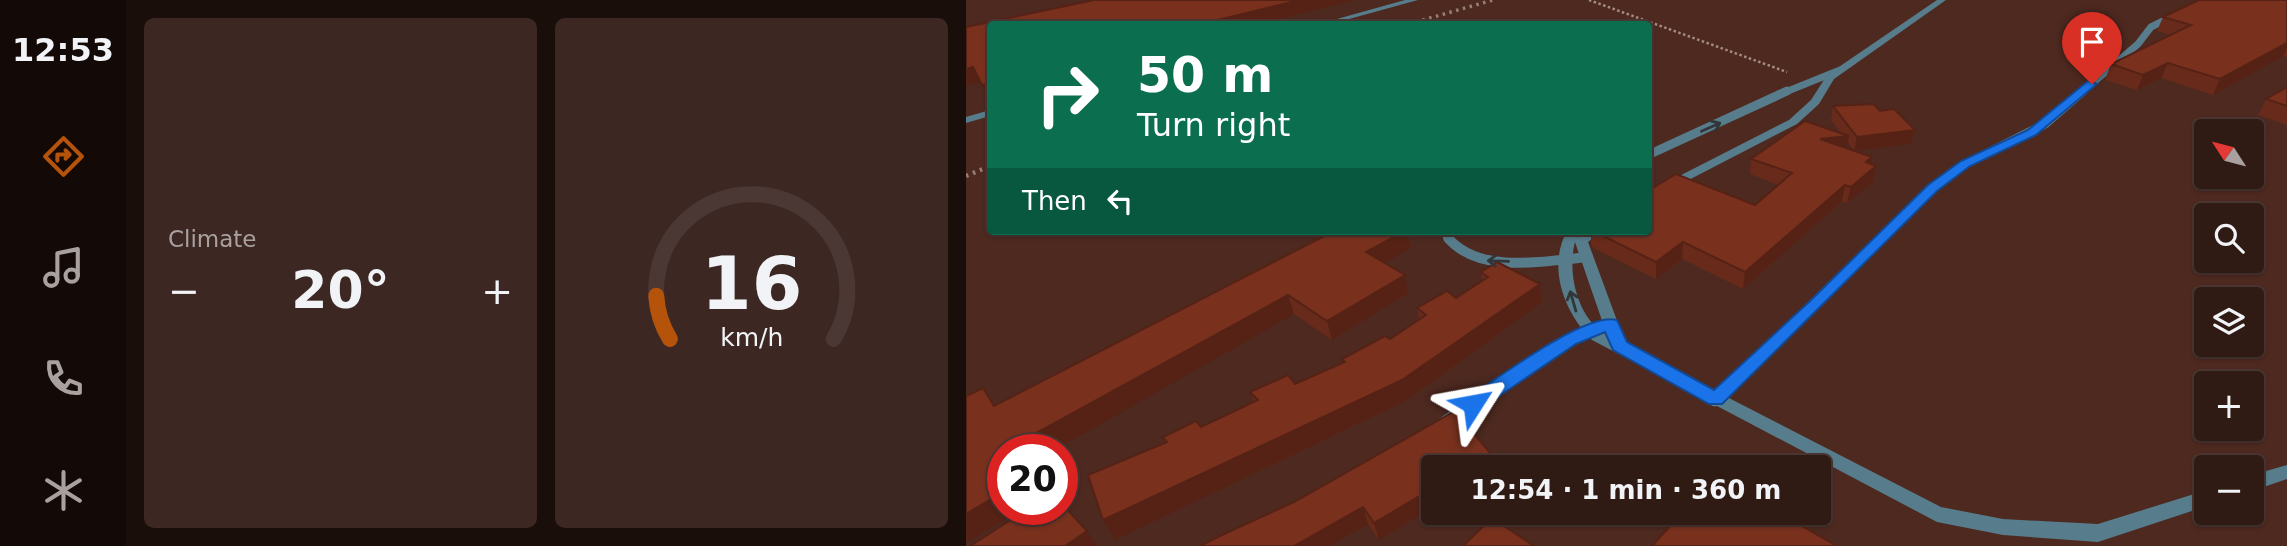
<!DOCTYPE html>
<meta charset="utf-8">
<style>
body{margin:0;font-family:"DejaVu Sans",sans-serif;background:#3c2722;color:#f1f3f6;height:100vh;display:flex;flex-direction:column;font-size:26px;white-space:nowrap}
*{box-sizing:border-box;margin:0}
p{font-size:23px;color:#a8a1a0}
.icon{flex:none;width:38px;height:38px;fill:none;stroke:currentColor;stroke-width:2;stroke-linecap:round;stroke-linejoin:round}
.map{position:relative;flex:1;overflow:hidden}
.panel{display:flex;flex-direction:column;gap:18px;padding:18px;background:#1a0e0b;width:840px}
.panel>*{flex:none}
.hud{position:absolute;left:21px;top:21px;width:665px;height:214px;border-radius:7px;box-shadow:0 2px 5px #0004,0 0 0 2px #4b3834;background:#0b6e4f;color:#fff;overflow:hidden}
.needle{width:46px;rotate:306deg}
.controls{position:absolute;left:1228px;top:119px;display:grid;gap:14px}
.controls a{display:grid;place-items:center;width:70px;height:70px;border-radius:7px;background:#301a14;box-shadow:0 2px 5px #0004,0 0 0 2px #4b3834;font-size:35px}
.speed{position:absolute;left:21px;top:434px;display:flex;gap:14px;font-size:35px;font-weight:700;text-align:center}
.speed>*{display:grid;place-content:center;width:91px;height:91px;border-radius:50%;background:#301a14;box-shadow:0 2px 5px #0004,0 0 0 2px #4b3834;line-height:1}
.speed .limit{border:10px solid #d22;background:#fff;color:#111}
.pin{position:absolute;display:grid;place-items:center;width:60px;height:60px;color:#fff;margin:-72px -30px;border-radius:50% 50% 50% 0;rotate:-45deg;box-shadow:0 0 7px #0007}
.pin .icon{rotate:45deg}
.me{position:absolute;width:77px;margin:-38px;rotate:56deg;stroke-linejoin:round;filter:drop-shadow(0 0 5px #0008)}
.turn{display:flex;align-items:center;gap:24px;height:147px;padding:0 35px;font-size:32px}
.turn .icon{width:91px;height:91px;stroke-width:2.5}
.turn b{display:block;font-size:49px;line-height:60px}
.then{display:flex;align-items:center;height:66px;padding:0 35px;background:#0003;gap:14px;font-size:26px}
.big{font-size:52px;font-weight:700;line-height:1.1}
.panel .widget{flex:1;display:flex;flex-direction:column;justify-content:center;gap:10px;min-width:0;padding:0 24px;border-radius:10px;background:#3c2722}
.panel .dial{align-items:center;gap:0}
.dial svg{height:182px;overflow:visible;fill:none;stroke:#4b3834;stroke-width:7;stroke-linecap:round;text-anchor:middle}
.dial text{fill:#f1f3f6;stroke:none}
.heat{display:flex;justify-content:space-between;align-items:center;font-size:38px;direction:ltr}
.panel .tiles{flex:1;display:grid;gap:18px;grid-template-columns:repeat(2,1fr)}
.trip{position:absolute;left:455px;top:455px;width:410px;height:70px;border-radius:7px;background:#301a14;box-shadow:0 2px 5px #0004,0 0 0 2px #4b3834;font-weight:700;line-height:70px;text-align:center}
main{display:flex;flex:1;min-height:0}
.tabs{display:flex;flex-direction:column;width:126px;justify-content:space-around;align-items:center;background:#130a08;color:#a8a1a0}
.tabs .icon{width:49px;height:49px}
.tabs .current{color:#b45309}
.tabs b{font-size:32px;color:#f1f3f6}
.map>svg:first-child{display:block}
.built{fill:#4d2920;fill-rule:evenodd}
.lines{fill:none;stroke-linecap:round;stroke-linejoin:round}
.path{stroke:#a48c85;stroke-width:2.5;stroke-dasharray:2.5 2.5;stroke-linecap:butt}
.lane-far3{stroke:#577c8b;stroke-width:7}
.lane-far2{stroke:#577c8b;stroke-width:9}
.lane-far1{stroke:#577c8b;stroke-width:10}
.lane{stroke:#577c8b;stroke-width:13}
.street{fill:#577c8b;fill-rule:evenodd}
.rail-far1{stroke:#977e78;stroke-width:3.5;stroke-dasharray:2.5 4.5;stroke-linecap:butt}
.rail{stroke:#977e78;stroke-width:4.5;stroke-dasharray:2.5 5;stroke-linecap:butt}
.wall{fill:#682a1a}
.shaded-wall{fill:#552215}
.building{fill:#79311e;stroke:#552215;stroke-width:2}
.oneway{stroke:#313639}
.route{fill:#1a73e8;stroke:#114b97;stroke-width:2}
</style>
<main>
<nav class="tabs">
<b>12:53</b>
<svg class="icon current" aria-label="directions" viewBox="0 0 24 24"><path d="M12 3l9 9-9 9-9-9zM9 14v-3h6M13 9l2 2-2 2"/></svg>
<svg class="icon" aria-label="music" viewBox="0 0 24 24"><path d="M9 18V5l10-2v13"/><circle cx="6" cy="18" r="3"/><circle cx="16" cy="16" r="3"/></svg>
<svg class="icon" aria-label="phone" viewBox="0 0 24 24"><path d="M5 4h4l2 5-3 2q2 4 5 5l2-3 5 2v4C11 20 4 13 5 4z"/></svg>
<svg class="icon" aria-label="climate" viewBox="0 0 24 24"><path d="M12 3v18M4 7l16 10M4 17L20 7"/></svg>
</nav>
<section class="panel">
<div class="tiles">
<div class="widget"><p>Climate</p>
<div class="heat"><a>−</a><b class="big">20°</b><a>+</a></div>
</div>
<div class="widget dial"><svg viewBox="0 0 100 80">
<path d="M14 69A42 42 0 1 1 86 69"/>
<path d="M14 69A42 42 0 0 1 8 50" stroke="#b45309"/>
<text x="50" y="56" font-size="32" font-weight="700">16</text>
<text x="50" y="72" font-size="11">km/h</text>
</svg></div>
</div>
</section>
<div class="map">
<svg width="1321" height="546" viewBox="0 0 1321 546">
<rect width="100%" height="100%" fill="#40231b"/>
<!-- built -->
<path class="built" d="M 0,0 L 1321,0 L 1321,546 L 0,546 ZM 24,24 L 682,24 L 682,231 L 24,231 ZM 1241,131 L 1286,131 L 1286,177 L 1241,177 ZM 1241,215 L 1286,215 L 1286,261 L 1241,261 ZM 1241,299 L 1286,299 L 1286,345 L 1241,345 ZM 1241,383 L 1286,383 L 1286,429 L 1241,429 ZM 37,450 L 96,450 L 96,509 L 37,509 ZM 467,467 L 852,467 L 852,513 L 467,513 ZM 1241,467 L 1286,467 L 1286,513 L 1241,513 Z"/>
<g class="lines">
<!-- path -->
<path class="path" d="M 623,0 L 821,72"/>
<!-- lane-far3 -->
<path class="lane-far3" d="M 817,93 L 874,70
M 1115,93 L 1172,44 L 1185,27 L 1207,16"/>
<!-- lane-far2 -->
<path class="lane-far2" d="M 682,155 L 821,91
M 945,210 L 967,188 L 1000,164 L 1079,124 L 1117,91"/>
<!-- lane-far1 -->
<path class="lane-far1" d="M 485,231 L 482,238 C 514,275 578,261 622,257
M 573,358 L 623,330 L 645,324
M 792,358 L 946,208"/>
<!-- lane -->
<path class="lane" d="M 749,400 L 794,357
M 480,422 L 576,357"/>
<!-- street -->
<path class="street" d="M 439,0 L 452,0 L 365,24 L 353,24 Z
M 971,0 L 980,0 L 868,79 L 853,104 L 831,124 L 682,201 L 682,192 L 823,120 L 845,100 L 861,75 Z
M 24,110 L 24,116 L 0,123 L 0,117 Z
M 601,231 L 615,231 L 611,238 L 620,231 L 636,231 L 622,242 L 660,345 L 975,507 L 1037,519 L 1132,524 L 1241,490 L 1241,506 L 1132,542 L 1037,535 L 971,522 L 626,340 C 598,312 581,267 601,231 ZM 609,242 L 612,251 L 641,335 C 611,319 601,272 609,242 Z
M 1321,465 L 1321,479 L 1286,491 L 1286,475 Z"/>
<!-- rail-far1 -->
<path class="rail-far1" d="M 443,24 L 527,0"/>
<!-- rail -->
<path class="rail" d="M 0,176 L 24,166"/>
</g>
<!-- wall -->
<path class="wall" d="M 1321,0 L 1321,57 L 1317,56 L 1247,95 L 1195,78 L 1171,90 L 1139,80 L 1145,64 L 1205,35 L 1191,31 L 1197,17 Z
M 1321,87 L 1321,125 L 1292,115 L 1300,99 Z
M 867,106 L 914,111 L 949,130 L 945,144 L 888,151 L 882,142 L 880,148 L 904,164 L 910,166 L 907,182 L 881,203 L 876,201 L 777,289 L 716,259 L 690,279 L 627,248 L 625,243 L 625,231 L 682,231 L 789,205 L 812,185 L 784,174 L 785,159 L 875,133 L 865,120 Z
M 368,231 L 441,231 L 445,248 L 418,263 L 442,293 L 366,340 L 328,314 L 28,406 Z
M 515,272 L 574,284 L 575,303 L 441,400 L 149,540 L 199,443 L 197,437 L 235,427 L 288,402 L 284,392 L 329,384 L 377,362 L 376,359 L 424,339 L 453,320 L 451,308 L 490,298 L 516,281 Z
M 489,411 L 525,454 L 527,467 L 467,467 L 467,507 L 413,540 L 402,524 L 364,546 L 234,546 L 258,534 L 328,502 Z"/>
<!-- shaded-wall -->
<path class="shaded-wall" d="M 334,0 L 386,0 L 386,1 L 294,24 L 235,24 Z
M 1321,43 L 1321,48 L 1317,56 L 1247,95 L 1254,79 Z
M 1202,63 L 1195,78 L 1171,90 L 1177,75 Z
M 7,67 L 15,82 L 0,86 L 0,69 Z
M 24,83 L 24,101 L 16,85 Z
M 949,130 L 945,144 L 888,151 L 891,137 Z
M 883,136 L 880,152 L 854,139 Z
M 906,157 L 903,172 L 910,166 L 907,182 L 881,203 L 885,187 L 900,162 Z
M 879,185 L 876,201 L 777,289 L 779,272 Z
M 439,231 L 441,231 L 445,248 L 404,271 L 400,252 Z
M 717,242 L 716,259 L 690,279 L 690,262 Z
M 439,275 L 442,293 L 366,340 L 361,321 Z
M 574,284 L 575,303 L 441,400 L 149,540 L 137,520 Z
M 322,295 L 328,314 L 89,450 L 47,450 L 45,447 Z
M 525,454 L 527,467 L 503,467 Z
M 467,488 L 467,507 L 413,540 L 408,523 Z
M 37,492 L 37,509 L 56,509 L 0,543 L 0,514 Z
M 397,507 L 402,524 L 364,546 L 328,546 Z
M 121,531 L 131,546 L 99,546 Z"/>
<!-- building -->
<path class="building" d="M 128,0 L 334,0 L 235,24 L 24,24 L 24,83 L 16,85 L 7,67 L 0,69 L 0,27 Z
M 1233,0 L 1321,0 L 1321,43 L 1254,79 L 1202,63 L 1177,75 L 1145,64 L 1225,25 L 1197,17 Z
M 1321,87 L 1321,106 L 1300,99 Z
M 908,104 L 914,111 L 928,109 L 949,130 L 891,137 L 867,106 Z
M 839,121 L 883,136 L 854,139 L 906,157 L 900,162 L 910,166 L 885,187 L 879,185 L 779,272 L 717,242 L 690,262 L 627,231 L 682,231 L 682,191 L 710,174 L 789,205 L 826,173 L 785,159 Z
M 368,231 L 439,231 L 400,252 L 439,275 L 361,321 L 322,295 L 45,447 L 48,450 L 37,450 L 37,492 L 0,514 L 0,396 L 17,388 L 28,406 Z
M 531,262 L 574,284 L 436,380 L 137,520 L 122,475 L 201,442 L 197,437 L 230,421 L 235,427 L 292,400 L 284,392 L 322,375 L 329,384 L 379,362 L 376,359 L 419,336 L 424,339 L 460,315 L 451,308 L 481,291 L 490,298 L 522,277 L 515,272 Z
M 489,411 L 525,454 L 503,467 L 467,467 L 467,488 L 408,523 L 397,507 L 328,546 L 234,546 L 258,534 L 328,502 Z
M 96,504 L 121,531 L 99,546 L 4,546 L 62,509 L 96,509 Z
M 716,513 L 813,513 L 871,546 L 686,546 Z
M 526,518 L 568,546 L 497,546 Z"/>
<!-- one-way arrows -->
<defs><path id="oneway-shaft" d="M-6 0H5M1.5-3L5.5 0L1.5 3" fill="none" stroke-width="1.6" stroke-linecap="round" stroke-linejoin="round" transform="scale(1.75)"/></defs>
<g class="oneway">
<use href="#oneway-shaft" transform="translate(745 127) rotate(-24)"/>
<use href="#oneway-shaft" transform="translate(532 261) rotate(-178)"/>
<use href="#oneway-shaft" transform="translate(607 301) rotate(-106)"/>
</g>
<!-- route -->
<path class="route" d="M 1122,81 L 1131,84 L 1070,135 L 1004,166 L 971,191 L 756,404 L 743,404 L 647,350 L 639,332 L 610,344 L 514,409 L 500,409 L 497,404 L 500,399 C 530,380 618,312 651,320 L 661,342 L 748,390 L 844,301 L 962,185 L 995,161 L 1062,130 Z"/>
</svg>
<div class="controls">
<a><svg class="needle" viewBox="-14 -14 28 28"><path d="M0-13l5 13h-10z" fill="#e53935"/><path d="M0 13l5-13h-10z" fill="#a8a1a0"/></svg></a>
<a><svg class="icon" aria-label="search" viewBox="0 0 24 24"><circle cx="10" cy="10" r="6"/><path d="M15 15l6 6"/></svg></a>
<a><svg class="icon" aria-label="layers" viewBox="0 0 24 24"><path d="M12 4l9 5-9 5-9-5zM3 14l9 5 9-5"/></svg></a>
<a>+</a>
<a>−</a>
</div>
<div class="speed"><div class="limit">20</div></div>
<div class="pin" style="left:1126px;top:84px;background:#d93025"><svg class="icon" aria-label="arrive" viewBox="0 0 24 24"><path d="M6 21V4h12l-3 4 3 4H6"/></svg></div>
<svg class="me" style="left:507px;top:404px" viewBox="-20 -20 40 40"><path d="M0-17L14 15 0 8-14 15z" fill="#1a73e8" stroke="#fff" stroke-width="4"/></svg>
<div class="trip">12:54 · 1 min · 360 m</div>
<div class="hud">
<div class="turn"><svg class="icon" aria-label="right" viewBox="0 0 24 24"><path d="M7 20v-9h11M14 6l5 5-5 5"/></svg><div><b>50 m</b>Turn right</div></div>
<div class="then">Then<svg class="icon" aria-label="left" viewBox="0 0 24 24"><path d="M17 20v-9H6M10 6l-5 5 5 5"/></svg></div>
</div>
</div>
</main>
